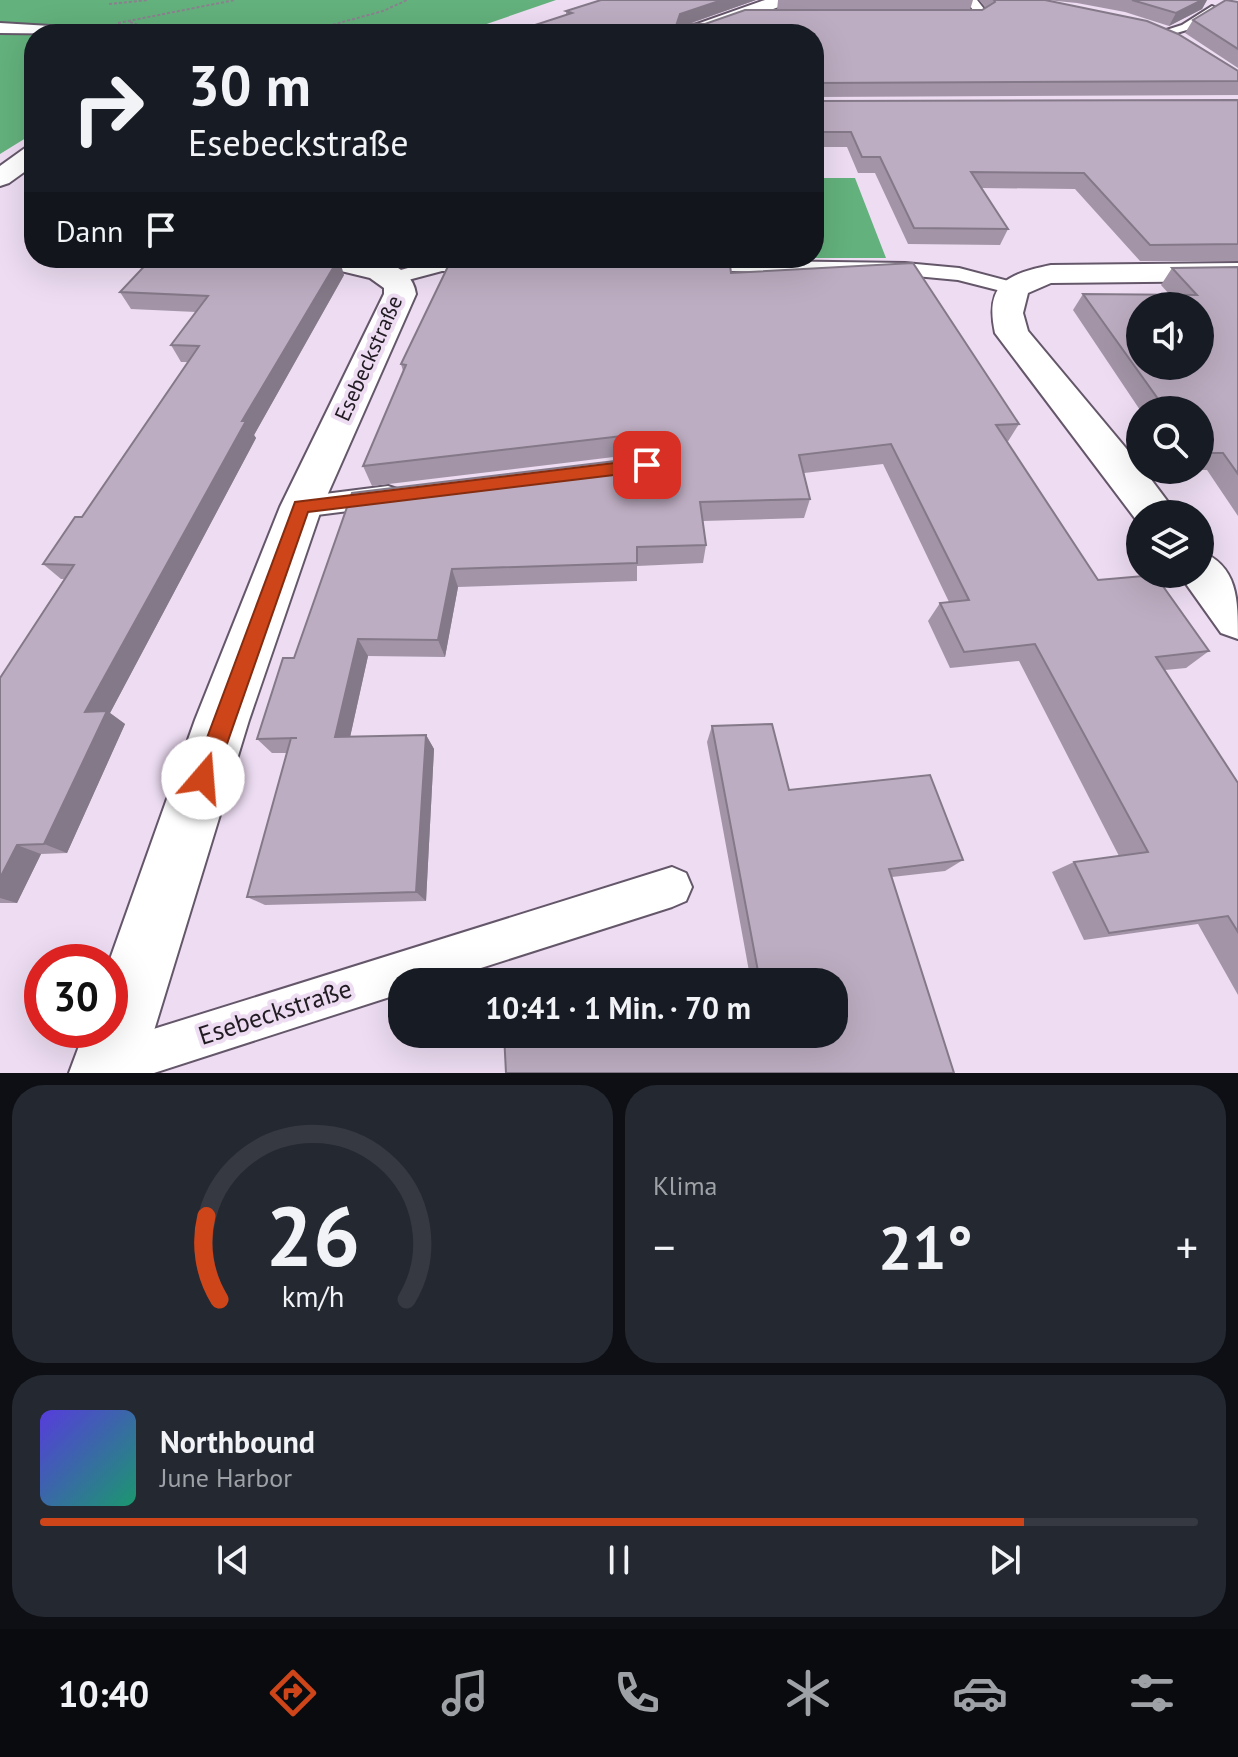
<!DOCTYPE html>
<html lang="de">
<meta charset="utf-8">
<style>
body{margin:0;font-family:"PT Sans",sans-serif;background:#242831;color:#f1f3f6;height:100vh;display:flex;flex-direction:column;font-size:30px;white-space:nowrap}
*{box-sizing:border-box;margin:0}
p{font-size:26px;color:#9ea1a6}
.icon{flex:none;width:44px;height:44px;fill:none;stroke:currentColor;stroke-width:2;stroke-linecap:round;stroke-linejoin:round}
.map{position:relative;height:1073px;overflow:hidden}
.side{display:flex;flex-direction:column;gap:12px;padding:12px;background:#0d0f14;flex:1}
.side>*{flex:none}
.guide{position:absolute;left:24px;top:24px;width:800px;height:244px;border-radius:32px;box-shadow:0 8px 32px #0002;background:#171b24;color:#f1f3f6;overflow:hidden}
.controls{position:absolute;left:1126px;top:292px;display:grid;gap:16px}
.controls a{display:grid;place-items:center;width:88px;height:88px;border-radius:50%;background:#171b24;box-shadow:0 8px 32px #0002;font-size:40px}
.speed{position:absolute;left:24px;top:944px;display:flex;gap:16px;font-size:40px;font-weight:700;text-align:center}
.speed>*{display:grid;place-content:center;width:104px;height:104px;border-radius:50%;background:#171b24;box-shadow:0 8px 32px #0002;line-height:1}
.speed .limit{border:12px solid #d22;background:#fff;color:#111}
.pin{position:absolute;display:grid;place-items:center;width:68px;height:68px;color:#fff;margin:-34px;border-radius:16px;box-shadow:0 4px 12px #0006}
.me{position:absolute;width:88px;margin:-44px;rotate:18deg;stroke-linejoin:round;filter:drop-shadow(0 0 6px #0008)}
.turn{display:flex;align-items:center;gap:28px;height:168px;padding:0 32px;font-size:36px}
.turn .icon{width:104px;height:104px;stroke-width:2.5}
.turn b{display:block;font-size:56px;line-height:68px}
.then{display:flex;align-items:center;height:76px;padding:0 32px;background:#0003;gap:16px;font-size:30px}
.big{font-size:60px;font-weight:600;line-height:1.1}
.side .card{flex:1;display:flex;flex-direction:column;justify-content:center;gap:12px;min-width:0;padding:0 28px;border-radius:32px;background:#242831}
.side .dial{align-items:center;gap:0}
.dial svg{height:208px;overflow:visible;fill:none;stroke:#363941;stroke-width:7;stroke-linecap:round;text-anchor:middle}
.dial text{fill:#f1f3f6;stroke:none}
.song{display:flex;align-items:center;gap:24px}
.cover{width:96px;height:96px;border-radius:12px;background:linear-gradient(135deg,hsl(250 70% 55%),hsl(160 70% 35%))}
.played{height:8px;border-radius:4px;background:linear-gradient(90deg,#cd4519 85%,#363941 85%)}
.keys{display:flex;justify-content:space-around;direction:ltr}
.heat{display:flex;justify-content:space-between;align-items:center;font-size:44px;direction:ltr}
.side .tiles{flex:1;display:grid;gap:12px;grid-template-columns:1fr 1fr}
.card:last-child{grid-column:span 2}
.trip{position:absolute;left:388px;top:968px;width:460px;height:80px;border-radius:32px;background:#171b24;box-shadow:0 8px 32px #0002;font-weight:600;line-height:80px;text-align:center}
.menu{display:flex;height:128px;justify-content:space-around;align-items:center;background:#090b0e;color:#9ea1a6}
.menu .icon{width:56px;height:56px}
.menu .selected{color:#cd4519}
.menu b{font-size:36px;color:#f1f3f6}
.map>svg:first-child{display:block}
.forest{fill:#63b17c}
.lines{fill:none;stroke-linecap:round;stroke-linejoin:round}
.service-casing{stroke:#65576a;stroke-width:4}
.minor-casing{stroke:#65576a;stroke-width:4}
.path{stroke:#8c808f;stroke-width:2;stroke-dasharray:3 2;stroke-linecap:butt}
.service{fill:#fff;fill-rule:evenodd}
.minor{fill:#fff;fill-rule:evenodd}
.wall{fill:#a395a7}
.shaded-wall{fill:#847988}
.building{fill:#bdadc2;stroke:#847988;stroke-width:2;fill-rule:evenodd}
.route{fill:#cd4519;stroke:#852d10;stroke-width:2}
.labels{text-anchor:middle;stroke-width:8;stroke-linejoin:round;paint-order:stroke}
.street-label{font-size:22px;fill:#211b22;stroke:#eddcf2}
.near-street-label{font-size:26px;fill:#211b22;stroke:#eddcf2}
</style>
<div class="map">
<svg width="1238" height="1073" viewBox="0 0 1238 1073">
<rect width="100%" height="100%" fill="#eddcf2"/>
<!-- forest -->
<path class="forest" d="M 0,0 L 556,0 L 475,28 L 467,34 L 34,34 L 34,133 L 0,154 Z
M 814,178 L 855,178 L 886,258 L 814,258 Z"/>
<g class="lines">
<!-- service casing -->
<g class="service-casing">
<path id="service" d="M 966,0 L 977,0 L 988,14 C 976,23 960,23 946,20 L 946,16 L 975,13 Z
M 1212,6 L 1218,9 L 1216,11 L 1190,29 L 1163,37 L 1157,33 L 1182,25 Z
M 441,259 L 486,259 L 496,265 L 486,271 L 442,271 L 393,284 L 383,278 L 386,274 Z
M 692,260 L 905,263 L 959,268 L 1020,284 L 1023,288 L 1013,294 L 958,280 L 905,275 L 685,270 L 682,266 Z
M 388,486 L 397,489 L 401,496 L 397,503 L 388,506 L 301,517 L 291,514 L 287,507 L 291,500 L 301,497 Z
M 672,867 L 686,873 L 692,887 L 686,901 L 672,907 L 437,982 L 402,982 L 402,993 L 154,1073 L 93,1073 L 90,1064 L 96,1048 L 112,1042 Z"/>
</g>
<!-- minor casing -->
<g class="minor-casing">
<path id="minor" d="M 765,0 L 789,0 L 787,4 L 704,34 L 678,34 L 680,30 Z
M 0,23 L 84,28 L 93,34 L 0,33 Z
M 34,146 L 34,165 L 9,183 L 0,186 L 0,166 L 25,148 Z
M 308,258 C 340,258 410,250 416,294 L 322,507 L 249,720 L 141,1073 L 69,1073 L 85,1030 L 110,1030 L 109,962 L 195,720 L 280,507 L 384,294 L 384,288 L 370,278 L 312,264 Z
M 1238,263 L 1238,281 L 1051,283 L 1028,293 L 1023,313 L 1028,331 L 1140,465 L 1140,470 L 1144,470 L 1177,514 L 1140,514 L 1140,525 L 995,333 C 984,283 1008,274 1051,265 Z
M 1200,551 C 1238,566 1238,599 1238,639 L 1221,633 L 1179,574 L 1200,574 Z"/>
</g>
<!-- path -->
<path class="path" d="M 109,4 L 148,0
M 130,22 L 164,34
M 118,23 L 235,0
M 299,34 L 383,11 L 407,0"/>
<!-- service -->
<use href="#service" class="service"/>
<!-- minor -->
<use href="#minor" class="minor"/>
</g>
<!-- wall -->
<path class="wall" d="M 601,0 L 756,0 L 689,24 L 705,24 L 777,10 L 778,0 L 973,0 L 970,10 L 982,10 L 986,8 L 979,0 L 1045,0 L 1238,71 L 1238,95 L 814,97 L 814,34 L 533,34 L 532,26 L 566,15 L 566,11 Z
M 1046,0 L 1207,0 L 1202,9 L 1169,26 L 1125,12 L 1077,3 Z
M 1238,2 L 1238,68 L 1185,33 L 1193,20 Z
M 814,98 L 817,101 L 1238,100 L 1238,261 L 1140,261 L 1075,189 L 981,188 L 1008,229 L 1000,245 L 908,244 L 875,173 L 858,173 L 847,147 L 814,147 Z
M 1238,267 L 1238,516 L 1207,470 L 1200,470 L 1200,410 L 1140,410 L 1073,310 L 1083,294 L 1169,294 L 1161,285 L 1172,268 Z
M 731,273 L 1019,424 L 1007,443 L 1098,580 L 1209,651 L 1186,668 L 1165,670 L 1238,783 L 1238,995 L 1198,924 L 1084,940 L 1052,872 L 1074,862 L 1119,856 L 1019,661 L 950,668 L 928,621 L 940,603 L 949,602 L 883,464 L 804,473 L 810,499 L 804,518 L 703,521 L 706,545 L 703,563 L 637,566 L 637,581 L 458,587 L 445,657 L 368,656 L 350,737 L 426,735 L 434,749 L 426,901 L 265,905 L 247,897 L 287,753 L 272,753 L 257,739 L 294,658 L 648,457 L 656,456 L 647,453 L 372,486 L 363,466 L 403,371 L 401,364 Z
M 344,275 L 254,435 L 256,438 L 110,713 L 125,724 L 67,853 L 41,854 L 17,903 L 0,903 L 0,678 L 64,579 L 61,579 L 43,564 L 82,517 L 188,362 L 181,362 L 171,345 L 196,312 L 131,309 L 120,292 Z
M 712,726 L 789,790 L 963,860 L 945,871 L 892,877 L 834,1034 L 834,982 L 751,982 L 707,742 Z"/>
<!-- shaded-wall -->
<path class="shaded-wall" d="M 722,0 L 756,0 L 679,27 L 677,23 L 680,14 Z
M 1202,0 L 1207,0 L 1202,9 L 1169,26 L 1176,13 Z
M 339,258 L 344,275 L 254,435 L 256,438 L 110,713 L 125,724 L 67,853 L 44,844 L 85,712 L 242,421 Z
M 452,569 L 458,587 L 445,657 L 438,640 Z
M 358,639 L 368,656 L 347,751 L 335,737 Z
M 426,735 L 434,749 L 426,901 L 416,892 Z
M 17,845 L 41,854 L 17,903 L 0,898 L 0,878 Z"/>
<!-- building -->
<path class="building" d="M 601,0 L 722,0 L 680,14 L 677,23 L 705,24 L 745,10 L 982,10 L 995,2 L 994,0 L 1045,0 L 1147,21 L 1178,34 L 1238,71 L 1238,81 L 815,83 L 814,97 L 814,34 L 551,34 L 551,32 L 532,26 L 572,13 L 566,11 Z
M 1132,0 L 1202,0 L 1176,13 Z
M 1226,0 L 1238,2 L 1238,49 L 1193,20 Z
M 814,98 L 817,101 L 1238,100 L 1238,244 L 1150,245 L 1084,173 L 971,172 L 1008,229 L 914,228 L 880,157 L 862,157 L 851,132 L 814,132 Z
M 152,258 L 339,258 L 242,421 L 246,421 L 85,712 L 107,711 L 44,844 L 17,845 L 0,878 L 0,678 L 74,565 L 43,564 L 75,517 L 82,517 L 199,346 L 171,345 L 208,296 L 120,292 Z
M 452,258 L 729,258 L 731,273 L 913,263 L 1019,424 L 996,425 L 1098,580 L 1155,575 L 1209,651 L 1156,657 L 1238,783 L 1238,932 L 1228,916 L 1109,933 L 1074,862 L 1148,852 L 1035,644 L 964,652 L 940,603 L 969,600 L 891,444 L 799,455 L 810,499 L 700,502 L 706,545 L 637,547 L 637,563 L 452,569 L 438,640 L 358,639 L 335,737 L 426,735 L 416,892 L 247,897 L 291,738 L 297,738 L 257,739 L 283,658 L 294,658 L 352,493 L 648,457 L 658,455 L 664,447 L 660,437 L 648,433 L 363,466 L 406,365 L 401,364 Z
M 1238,267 L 1238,474 L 1223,453 L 1200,453 L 1200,410 L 1166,410 L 1083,294 L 1197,295 L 1172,268 ZM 1140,306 L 1200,306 L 1200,366 L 1140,366 Z
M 772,724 L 789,790 L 930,775 L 963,860 L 889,869 L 954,1073 L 506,1073 L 504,1034 L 834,1034 L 834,982 L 760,982 L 712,726 Z"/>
<!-- route -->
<path class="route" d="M 647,459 L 655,465 L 647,471 L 308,512 L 215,778 L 212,786 L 203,789 L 195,786 L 192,778 L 295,502 Z"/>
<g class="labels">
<!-- street labels -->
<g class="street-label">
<text transform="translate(368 358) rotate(-66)" y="8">Esebeckstraße</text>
</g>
<!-- near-street labels -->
<g class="near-street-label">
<text transform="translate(275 1012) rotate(-18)" y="9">Esebeckstraße</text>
</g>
</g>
</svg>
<div class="controls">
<a><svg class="icon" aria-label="sound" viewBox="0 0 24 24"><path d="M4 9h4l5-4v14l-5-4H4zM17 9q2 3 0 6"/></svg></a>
<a><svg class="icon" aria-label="search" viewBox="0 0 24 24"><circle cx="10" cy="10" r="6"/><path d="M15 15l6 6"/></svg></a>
<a><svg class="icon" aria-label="layers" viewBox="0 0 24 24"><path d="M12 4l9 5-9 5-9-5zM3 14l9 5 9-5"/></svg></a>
</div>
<div class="speed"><div class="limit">30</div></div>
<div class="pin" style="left:647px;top:465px;background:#d93025"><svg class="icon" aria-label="arrive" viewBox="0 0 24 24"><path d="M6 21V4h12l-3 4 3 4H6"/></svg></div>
<svg class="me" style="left:203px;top:778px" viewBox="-20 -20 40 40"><circle r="19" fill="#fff"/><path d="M0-13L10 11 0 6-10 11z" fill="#cd4519"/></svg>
<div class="trip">10:41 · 1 Min. · 70 m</div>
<div class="guide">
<div class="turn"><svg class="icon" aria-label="right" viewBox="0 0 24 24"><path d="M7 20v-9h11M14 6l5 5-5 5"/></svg><div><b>30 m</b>Esebeckstraße</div></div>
<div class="then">Dann<svg class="icon" aria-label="arrive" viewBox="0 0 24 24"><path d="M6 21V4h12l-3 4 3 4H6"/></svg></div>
</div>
</div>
<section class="side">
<div class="tiles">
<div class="card dial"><svg viewBox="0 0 100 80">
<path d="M14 69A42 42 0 1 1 86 69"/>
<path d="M14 69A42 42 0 0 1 9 37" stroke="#cd4519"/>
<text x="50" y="56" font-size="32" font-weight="700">26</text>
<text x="50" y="72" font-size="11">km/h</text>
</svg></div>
<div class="card"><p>Klima</p>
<div class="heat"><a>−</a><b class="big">21°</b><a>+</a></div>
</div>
<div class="card">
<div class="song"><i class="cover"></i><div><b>Northbound</b><p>June Harbor</p></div></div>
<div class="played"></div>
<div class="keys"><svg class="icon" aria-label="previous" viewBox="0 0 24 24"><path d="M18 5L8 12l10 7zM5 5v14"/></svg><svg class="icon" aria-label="pause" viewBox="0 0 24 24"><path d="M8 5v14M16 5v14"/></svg><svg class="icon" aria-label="next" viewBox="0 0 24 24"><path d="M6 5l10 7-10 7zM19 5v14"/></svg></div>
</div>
</div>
</section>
<nav class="menu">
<b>10:40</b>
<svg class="icon selected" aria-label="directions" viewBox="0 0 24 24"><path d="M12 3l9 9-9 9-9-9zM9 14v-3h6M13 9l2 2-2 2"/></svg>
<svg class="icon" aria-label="music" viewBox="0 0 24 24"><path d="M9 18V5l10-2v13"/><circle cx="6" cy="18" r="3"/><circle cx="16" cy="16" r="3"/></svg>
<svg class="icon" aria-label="phone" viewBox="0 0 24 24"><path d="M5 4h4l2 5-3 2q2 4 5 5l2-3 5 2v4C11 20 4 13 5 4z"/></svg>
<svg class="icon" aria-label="climate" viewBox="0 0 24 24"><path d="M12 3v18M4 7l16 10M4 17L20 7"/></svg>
<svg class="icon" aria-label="car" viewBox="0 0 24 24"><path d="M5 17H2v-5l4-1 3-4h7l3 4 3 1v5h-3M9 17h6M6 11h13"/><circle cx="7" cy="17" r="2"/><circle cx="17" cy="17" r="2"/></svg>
<svg class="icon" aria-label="filters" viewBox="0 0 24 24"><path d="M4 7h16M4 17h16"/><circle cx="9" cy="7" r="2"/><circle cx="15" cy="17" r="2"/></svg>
</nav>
